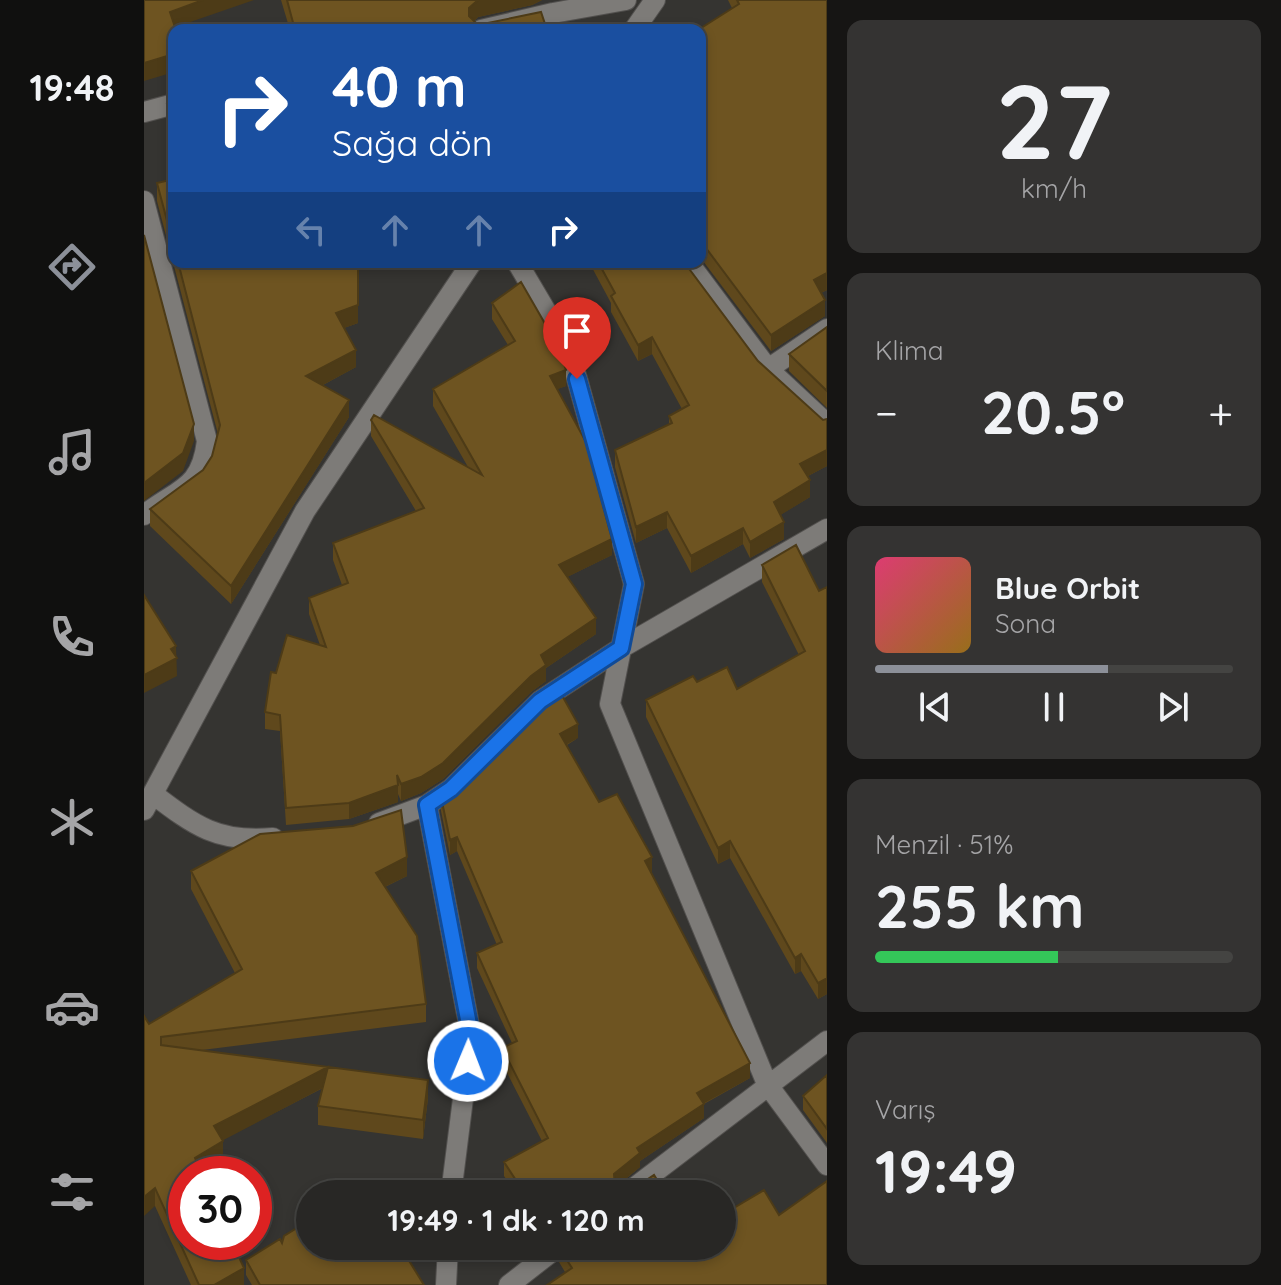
<!DOCTYPE html>
<html lang="tr">
<meta charset="utf-8">
<style>
body{margin:0;font-family:Quicksand,sans-serif;background:#343332;color:#f1f3f6;height:100vh;display:flex;flex-direction:column;font-size:30px;white-space:nowrap}
*{box-sizing:border-box;margin:0}
p{font-size:26px;color:#a5a5a7}
.icon{flex:none;width:44px;height:44px;fill:none;stroke:currentColor;stroke-width:2;stroke-linecap:round;stroke-linejoin:round}
.map{position:relative;flex:1;overflow:hidden}
.details{display:flex;flex-direction:column;gap:20px;padding:20px;background:#161514;width:454px}
.details>*{flex:none}
.top-card{position:absolute;left:24px;top:24px;width:538px;height:244px;border-radius:16px;box-shadow:0 4px 12px #0003,0 0 0 2px #444442;background:#1a4fa0;color:#fff;overflow:hidden}
.speed{position:absolute;left:24px;top:1156px;display:flex;gap:16px;font-size:40px;font-weight:700;text-align:center}
.speed>*{display:grid;place-content:center;width:104px;height:104px;border-radius:50%;background:#282725;box-shadow:0 4px 12px #0003,0 0 0 2px #444442;line-height:1}
.speed .limit{border:12px solid #d22;background:#fff;color:#111}
.pin{position:absolute;display:grid;place-items:center;width:68px;height:68px;color:#fff;margin:-82px -34px;border-radius:50% 50% 50% 0;rotate:-45deg;box-shadow:0 0 8px #0007}
.pin .icon{rotate:45deg}
.me{position:absolute;width:88px;margin:-44px;rotate:1deg;stroke-linejoin:round;filter:drop-shadow(0 0 6px #0008)}
.turn{display:flex;align-items:center;gap:28px;height:168px;padding:0 32px;font-size:36px}
.turn .icon{width:104px;height:104px;stroke-width:2.5}
.turn b{display:block;font-size:56px;line-height:68px}
.lanes{display:flex;align-items:center;height:76px;padding:0 32px;background:#0003;justify-content:center;gap:40px;direction:ltr}
.lanes .off{opacity:.35}
.big{font-size:60px;font-weight:800;line-height:1.1}
.details .tile{flex:1;display:flex;flex-direction:column;justify-content:center;gap:12px;min-width:0;padding:0 28px;border-radius:16px;background:#343332}
.details .dial{align-items:center;gap:0}
.dial b{font-size:104px;line-height:1}
.song{display:flex;align-items:center;gap:24px}
.cover{width:96px;height:96px;border-radius:12px;background:linear-gradient(135deg,hsl(340 70% 55%),hsl(40 70% 35%))}
.played{height:8px;border-radius:4px;background:linear-gradient(90deg,#8c9099 65%,#444442 65%)}
.keys{display:flex;justify-content:space-around;direction:ltr}
.heat{display:flex;justify-content:space-between;align-items:center;font-size:44px;direction:ltr}
.charge{height:12px;border-radius:6px;background:linear-gradient(90deg,#34c759 51%,#444442 0)}
.trip{position:absolute;left:152px;top:1180px;width:440px;height:80px;border-radius:40px;background:#282725;box-shadow:0 4px 12px #0003,0 0 0 2px #444442;font-weight:800;line-height:80px;text-align:center}
main{display:flex;flex:1;min-height:0}
.menu{display:flex;flex-direction:column;width:144px;justify-content:space-around;align-items:center;background:#10100f;color:#a5a5a7}
.menu .icon{width:56px;height:56px}
.menu .current{color:#8c9099}
.menu b{font-size:36px;color:#f1f3f6}
.map>svg:first-child{display:block}
.lines{fill:none;stroke-linecap:round;stroke-linejoin:round}
.street-casing{stroke:#52504e;stroke-width:22}
.secondary-casing{stroke:#52504e;stroke-width:22}
.street{stroke:#7d7b78;stroke-width:20}
.secondary{stroke:#7d7b78;stroke-width:20}
.wall{fill:#5f481c}
.shaded-wall{fill:#4d3b17}
.building{fill:#6e5421;stroke:#4d3b17;stroke-width:2}
.route-casing{stroke:#114b97;stroke-width:20}
.route{stroke:#1a73e8;stroke-width:14}
</style>
<main>
<nav class="menu">
<b>19:48</b>
<svg class="icon current" aria-label="directions" viewBox="0 0 24 24"><path d="M12 3l9 9-9 9-9-9zM9 14v-3h6M13 9l2 2-2 2"/></svg>
<svg class="icon" aria-label="music" viewBox="0 0 24 24"><path d="M9 18V5l10-2v13"/><circle cx="6" cy="18" r="3"/><circle cx="16" cy="16" r="3"/></svg>
<svg class="icon" aria-label="phone" viewBox="0 0 24 24"><path d="M5 4h4l2 5-3 2q2 4 5 5l2-3 5 2v4C11 20 4 13 5 4z"/></svg>
<svg class="icon" aria-label="climate" viewBox="0 0 24 24"><path d="M12 3v18M4 7l16 10M4 17L20 7"/></svg>
<svg class="icon" aria-label="car" viewBox="0 0 24 24"><path d="M5 17H2v-5l4-1 3-4h7l3 4 3 1v5h-3M9 17h6M6 11h13"/><circle cx="7" cy="17" r="2"/><circle cx="17" cy="17" r="2"/></svg>
<svg class="icon" aria-label="filters" viewBox="0 0 24 24"><path d="M4 7h16M4 17h16"/><circle cx="9" cy="7" r="2"/><circle cx="15" cy="17" r="2"/></svg>
</nav>
<div class="map">
<svg width="683" height="1285" viewBox="0 0 683 1285">
<rect width="100%" height="100%" fill="#353431"/>
<g class="lines">
<!-- street casing -->
<g class="street-casing">
<path id="street" d="M 490,30 L 511,0
M 0,201 L 63,441 C 57,490 34,488 0,515
M 373,262 L 425,350 L 490,584 L 466,704 L 623,1084 L 683,1165
M 544,262 L 624,369 L 683,424
M 624,369 L 683,329
M 9,794 C 51,826 74,843 129,838
M 283,805 L 327,1035 L 307,1194
M 0,810 L 161,511 L 328,262
M 235,823 L 283,805 L 307,789 L 396,701 L 477,648 L 683,529
M 482,1194 L 683,1041
M 302,1285 L 304,1246
M 365,1285 L 415,1246"/>
</g>
<!-- secondary casing -->
<g class="secondary-casing">
<path id="secondary" d="M 337,30 L 409,13 L 482,0
M 0,112 L 30,104"/>
</g>
<!-- street -->
<use href="#street" class="street"/>
<!-- secondary -->
<use href="#secondary" class="secondary"/>
</g>
<!-- wall -->
<path class="wall" d="M 137,0 L 398,0 L 388,5 L 334,17 L 330,21 L 334,25 L 403,30 L 146,30 Z
M 584,0 L 683,0 L 683,290 L 677,293 L 681,316 L 627,351 L 556,257 L 556,30 L 588,8 Z
M 30,102 L 30,149 L 23,122 L 23,104 Z
M 30,179 L 30,262 L 214,262 L 214,323 L 200,328 L 212,367 L 179,385 L 205,417 L 87,604 L 6,526 L 6,509 L 59,470 L 68,456 L 74,434 L 13,201 L 13,183 Z
M 445,262 L 540,262 L 614,361 L 679,420 L 683,419 L 683,466 L 664,476 L 666,497 L 636,515 L 640,539 L 606,558 L 599,544 L 547,573 L 523,528 L 492,543 L 471,467 L 471,450 L 525,424 L 525,416 L 538,409 L 508,354 L 494,361 L 467,312 L 467,303 Z
M 348,303 L 422,386 L 413,389 L 468,555 L 423,577 L 452,634 L 402,668 L 402,681 L 387,692 L 299,779 L 277,793 L 257,801 L 254,794 L 254,802 L 205,819 L 142,825 L 136,731 L 121,729 L 121,712 L 132,673 L 176,645 L 165,614 L 165,598 L 198,585 L 189,560 L 189,543 L 272,511 L 227,436 L 227,420 L 324,467 L 289,406 L 289,389 L 364,345 L 348,319 Z
M 683,327 L 683,408 L 645,371 L 645,354 Z
M 618,565 L 675,591 L 683,587 L 683,994 L 674,999 L 657,971 L 651,974 L 586,858 L 574,864 L 502,717 L 502,700 L 553,682 L 593,689 L 655,655 L 618,582 Z
M 434,738 L 423,745 L 455,802 L 508,872 L 507,872 L 606,1078 L 560,1104 L 560,1118 L 496,1161 L 496,1167 L 472,1187 L 483,1193 L 522,1194 L 372,1194 L 360,1176 L 360,1162 L 398,1141 L 358,1063 L 358,1048 L 368,1043 L 333,968 L 333,953 L 353,945 L 313,851 L 306,855 L 297,811 L 297,797 Z
M 47,871 L 263,876 L 241,887 L 282,1004 L 282,1022 L 58,1050 L 284,1098 L 279,1139 L 174,1125 L 174,1106 L 179,1088 L 78,1140 L 79,1160 L 57,1173 L 100,1285 L 47,1285 L 11,1206 L 5,1024 L 91,973 L 47,889 Z
M 683,1075 L 683,1143 L 659,1110 L 659,1096 Z
M 635,1215 L 683,1285 L 421,1272 L 415,1262 L 415,1248 Z
M 138,1243 L 236,1248 L 280,1285 L 108,1285 L 102,1275 L 102,1260 Z"/>
<!-- shaded-wall -->
<path class="shaded-wall" d="M 59,0 L 110,0 L 26,29 L 26,12 Z
M 334,0 L 398,0 L 388,5 L 334,17 L 325,26 L 325,8 Z
M 30,54 L 30,72 L 0,81 L 0,63 Z
M 683,273 L 683,290 L 670,296 L 670,280 Z
M 681,300 L 681,316 L 627,351 L 627,335 Z
M 214,305 L 214,323 L 192,331 L 192,313 Z
M 508,337 L 508,354 L 494,361 L 494,345 Z
M 212,350 L 212,367 L 162,394 L 162,376 Z
M 422,370 L 422,386 L 406,392 L 406,376 Z
M 205,400 L 205,417 L 87,604 L 87,586 Z
M 50,424 L 50,441 L 39,471 L 0,501 L 0,483 Z
M 683,450 L 683,466 L 656,480 L 656,464 Z
M 666,480 L 666,497 L 630,519 L 630,502 Z
M 523,512 L 523,528 L 492,543 L 492,527 Z
M 640,522 L 640,539 L 606,558 L 606,542 Z
M 599,528 L 599,544 L 547,573 L 547,556 Z
M 468,539 L 468,555 L 415,581 L 415,565 Z
M 452,618 L 452,634 L 402,668 L 402,681 L 387,692 L 299,779 L 277,793 L 257,801 L 257,784 L 397,655 Z
M 32,646 L 33,676 L 0,693 L 0,675 Z
M 434,724 L 434,738 L 416,748 L 416,734 Z
M 254,785 L 254,802 L 205,819 L 205,803 Z
M 313,837 L 313,851 L 306,855 L 306,840 Z
M 586,841 L 586,858 L 574,864 L 574,848 Z
M 263,857 L 263,876 L 232,891 L 232,873 Z
M 508,857 L 508,872 L 501,875 L 501,861 Z
M 657,954 L 657,971 L 651,974 L 651,958 Z
M 683,978 L 683,994 L 674,999 L 674,983 Z
M 606,1063 L 606,1078 L 553,1107 L 553,1093 Z
M 184,1067 L 184,1085 L 70,1145 L 70,1126 Z
M 284,1080 L 284,1098 L 279,1139 L 279,1120 Z
M 560,1104 L 560,1118 L 496,1161 L 496,1167 L 470,1188 L 470,1174 L 493,1148 Z
M 79,1141 L 79,1160 L 56,1174 L 51,1158 Z
M 11,1188 L 11,1206 L 0,1216 L 0,1197 Z
M 100,1268 L 100,1285 L 70,1285 Z"/>
<!-- building -->
<path class="building" d="M 0,0 L 59,0 L 26,12 L 32,30 L 30,30 L 30,54 L 0,63 Z
M 143,0 L 334,0 L 325,8 L 325,16 L 334,25 L 397,12 L 403,30 L 151,30 Z
M 593,0 L 683,0 L 683,273 L 670,280 L 681,300 L 627,335 L 556,240 L 556,30 L 554,30 L 595,4 Z
M 30,102 L 30,132 L 23,104 Z
M 30,179 L 30,247 L 13,183 Z
M 0,235 L 50,424 L 39,453 L 0,483 Z
M 34,262 L 214,262 L 214,305 L 192,313 L 212,350 L 162,376 L 205,400 L 87,586 L 6,509 L 59,470 L 68,456 L 76,425 Z
M 454,262 L 540,262 L 614,361 L 679,420 L 683,419 L 683,450 L 656,464 L 666,480 L 630,502 L 640,522 L 606,542 L 599,528 L 547,556 L 523,512 L 492,527 L 471,450 L 528,423 L 525,416 L 545,405 L 508,337 L 494,345 L 467,296 L 471,293 Z
M 377,282 L 415,348 L 422,370 L 406,376 L 442,442 L 468,539 L 415,565 L 452,618 L 397,655 L 402,665 L 387,676 L 299,763 L 277,777 L 257,784 L 253,775 L 254,785 L 205,803 L 142,808 L 136,715 L 121,712 L 127,672 L 132,673 L 143,635 L 182,647 L 165,598 L 204,583 L 189,543 L 280,508 L 227,420 L 230,415 L 338,475 L 289,389 L 371,341 L 348,303 Z
M 683,327 L 683,391 L 645,354 Z
M 652,545 L 675,591 L 683,587 L 683,978 L 674,983 L 657,954 L 651,958 L 586,841 L 574,848 L 502,700 L 549,676 L 553,682 L 583,667 L 593,689 L 661,651 L 618,565 Z
M 0,595 L 32,646 L 27,649 L 33,658 L 0,675 Z
M 415,690 L 434,724 L 416,734 L 455,802 L 473,794 L 508,857 L 501,861 L 606,1063 L 553,1093 L 560,1104 L 493,1148 L 496,1153 L 470,1174 L 471,1187 L 483,1193 L 510,1175 L 522,1194 L 381,1194 L 360,1162 L 404,1138 L 358,1048 L 373,1041 L 333,953 L 358,942 L 313,837 L 306,840 L 297,797 L 316,784 L 404,697 Z
M 257,810 L 263,857 L 232,873 L 273,936 L 282,1004 L 17,1037 L 17,1045 L 284,1080 L 279,1120 L 174,1106 L 184,1067 L 70,1126 L 79,1141 L 51,1158 L 58,1174 L 42,1174 L 42,1242 L 88,1242 L 100,1268 L 70,1285 L 55,1285 L 11,1188 L 0,1197 L 0,1016 L 5,1024 L 98,969 L 47,871 L 116,834 L 209,826 Z
M 683,1075 L 683,1129 L 659,1096 Z
M 683,1181 L 683,1285 L 403,1285 L 428,1268 L 415,1248 L 417,1246 L 578,1246 L 578,1215 L 620,1190 L 635,1215 Z
M 166,1220 L 166,1246 L 235,1246 L 236,1248 L 240,1246 L 256,1246 L 280,1285 L 116,1285 L 102,1260 L 136,1239 L 138,1243 L 140,1236 Z"/>
<g class="lines">
<!-- route casing -->
<g class="route-casing">
<path id="route" d="M 324,1061 L 327,1035 L 283,805 L 307,789 L 396,701 L 477,648 L 490,584 L 433,379"/>
</g>
<!-- route -->
<use href="#route" class="route"/>
</g>
</svg>
<div class="speed"><div class="limit">30</div></div>
<div class="pin" style="left:433px;top:379px;background:#d93025"><svg class="icon" aria-label="arrive" viewBox="0 0 24 24"><path d="M6 21V4h12l-3 4 3 4H6"/></svg></div>
<svg class="me" style="left:324px;top:1061px" viewBox="-20 -20 40 40"><circle r="17" fill="#1a73e8" stroke="#fff" stroke-width="3"/><path d="M0-11L8 9 0 5-8 9z" fill="#fff"/></svg>
<div class="trip">19:49 · 1 dk · 120 m</div>
<div class="top-card">
<div class="turn"><svg class="icon" aria-label="right" viewBox="0 0 24 24"><path d="M7 20v-9h11M14 6l5 5-5 5"/></svg><div><b>40 m</b>Sağa dön</div></div>
<div class="lanes"><svg class="icon off" aria-label="left" viewBox="0 0 24 24"><path d="M17 20v-9H6M10 6l-5 5 5 5"/></svg><svg class="icon off" aria-label="ahead" viewBox="0 0 24 24"><path d="M12 20V5M6 11l6-6 6 6"/></svg><svg class="icon off" aria-label="ahead" viewBox="0 0 24 24"><path d="M12 20V5M6 11l6-6 6 6"/></svg><svg class="icon" aria-label="right" viewBox="0 0 24 24"><path d="M7 20v-9h11M14 6l5 5-5 5"/></svg></div>
</div>
</div>
<section class="details">
<div class="tile dial"><b>27</b><p>km/h</p></div>
<div class="tile"><p>Klima</p>
<div class="heat"><a>−</a><b class="big">20.5°</b><a>+</a></div>
</div>
<div class="tile">
<div class="song"><i class="cover"></i><div><b>Blue Orbit</b><p>Sona</p></div></div>
<div class="played"></div>
<div class="keys"><svg class="icon" aria-label="previous" viewBox="0 0 24 24"><path d="M18 5L8 12l10 7zM5 5v14"/></svg><svg class="icon" aria-label="pause" viewBox="0 0 24 24"><path d="M8 5v14M16 5v14"/></svg><svg class="icon" aria-label="next" viewBox="0 0 24 24"><path d="M6 5l10 7-10 7zM19 5v14"/></svg></div>
</div>
<div class="tile"><p>Menzil · 51%</p><b class="big">255 km</b><div class="charge"></div></div>
<div class="tile"><p>Varış</p><b class="big">19:49</b></div>
</section>
</main>
